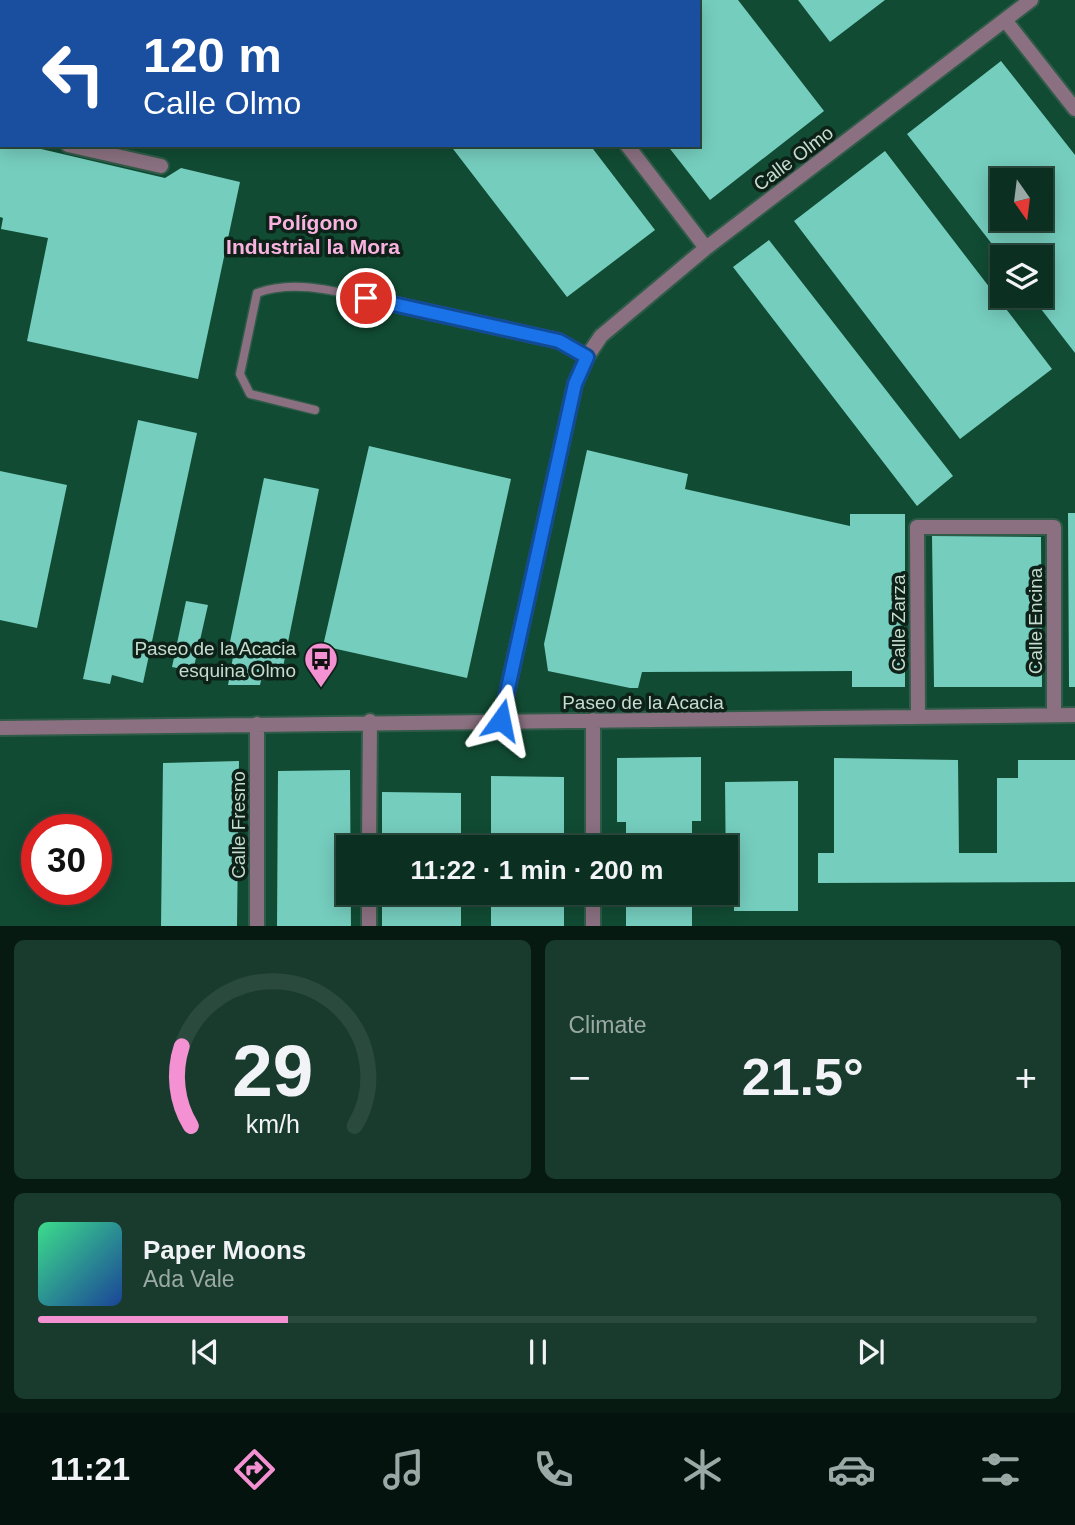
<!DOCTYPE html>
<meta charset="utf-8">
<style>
body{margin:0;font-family:Arial,sans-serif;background:#193b2d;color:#f1f3f6;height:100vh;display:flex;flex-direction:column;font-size:26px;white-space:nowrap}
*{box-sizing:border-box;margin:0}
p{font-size:23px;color:#9aa9a5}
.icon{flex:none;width:38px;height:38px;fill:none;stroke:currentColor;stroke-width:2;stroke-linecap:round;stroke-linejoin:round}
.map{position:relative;height:926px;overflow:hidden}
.drawer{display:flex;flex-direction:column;gap:14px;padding:14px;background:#061a12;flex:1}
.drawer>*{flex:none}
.top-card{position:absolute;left:0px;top:0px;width:700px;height:147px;box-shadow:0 4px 18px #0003,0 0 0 2px #2b4a3e;background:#1a4fa0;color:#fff;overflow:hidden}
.needle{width:46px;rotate:166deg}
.buttons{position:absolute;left:990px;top:168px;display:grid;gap:14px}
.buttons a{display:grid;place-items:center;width:63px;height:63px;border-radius:0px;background:#0b2f20;box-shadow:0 4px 18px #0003,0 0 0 2px #2b4a3e;font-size:35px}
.speed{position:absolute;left:21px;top:814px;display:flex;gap:14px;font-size:35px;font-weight:700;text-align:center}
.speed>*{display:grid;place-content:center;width:91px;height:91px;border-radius:50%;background:#0b2f20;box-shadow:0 4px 18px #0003,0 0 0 2px #2b4a3e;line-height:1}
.speed .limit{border:10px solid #d22;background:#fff;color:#111}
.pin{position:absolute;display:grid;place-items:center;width:60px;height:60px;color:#fff;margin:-30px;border:4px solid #fff;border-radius:50%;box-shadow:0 2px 7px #0007}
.me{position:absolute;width:77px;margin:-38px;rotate:12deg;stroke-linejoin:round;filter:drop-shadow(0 0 5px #0008)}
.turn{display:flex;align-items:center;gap:24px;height:147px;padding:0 28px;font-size:32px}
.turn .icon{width:91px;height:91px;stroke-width:2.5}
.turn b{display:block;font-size:49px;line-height:60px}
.big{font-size:52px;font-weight:700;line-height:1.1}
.drawer .card{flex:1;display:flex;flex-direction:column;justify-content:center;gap:10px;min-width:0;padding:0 24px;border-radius:10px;background:#193b2d}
.drawer .dial{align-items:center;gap:0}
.dial svg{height:182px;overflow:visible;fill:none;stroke:#2b4a3e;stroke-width:7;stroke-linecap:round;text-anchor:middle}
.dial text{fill:#f1f3f6;stroke:none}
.song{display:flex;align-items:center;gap:21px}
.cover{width:84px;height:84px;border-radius:10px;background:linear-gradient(135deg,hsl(150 70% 55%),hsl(220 70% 35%))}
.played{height:7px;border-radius:4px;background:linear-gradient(90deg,#f491d3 25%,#2b4a3e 25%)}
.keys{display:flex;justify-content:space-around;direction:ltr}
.heat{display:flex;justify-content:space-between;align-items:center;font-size:38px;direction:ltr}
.drawer .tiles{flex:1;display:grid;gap:14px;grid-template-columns:1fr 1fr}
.card:last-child{grid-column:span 2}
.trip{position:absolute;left:336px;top:835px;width:402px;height:70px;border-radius:0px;background:#0b2f20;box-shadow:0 4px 18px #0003,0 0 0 2px #2b4a3e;font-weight:700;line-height:70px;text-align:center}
.menu{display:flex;height:112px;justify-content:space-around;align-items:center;background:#04130d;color:#9aa9a5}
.menu .icon{width:49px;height:49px}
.menu .current{color:#f491d3}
.menu b{font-size:32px;color:#f1f3f6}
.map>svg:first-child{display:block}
.built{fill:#114b33;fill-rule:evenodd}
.building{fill:#75cdbd;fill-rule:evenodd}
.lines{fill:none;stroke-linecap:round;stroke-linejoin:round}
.lane-casing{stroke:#305b48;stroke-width:11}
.street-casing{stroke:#305b48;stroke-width:18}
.lane{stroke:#8a7080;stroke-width:8}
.street{stroke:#8a7080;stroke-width:14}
.route-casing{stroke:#114b97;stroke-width:18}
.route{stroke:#1a73e8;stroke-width:12}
.labels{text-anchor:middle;stroke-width:7;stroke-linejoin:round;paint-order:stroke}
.street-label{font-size:19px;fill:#c5dccf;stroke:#0e2118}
.poi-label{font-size:19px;fill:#c5dccf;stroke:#0e2118;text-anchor:end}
.neighbourhood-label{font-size:21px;font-weight:bold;fill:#fab3e0;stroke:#0e2118}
</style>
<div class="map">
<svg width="1075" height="927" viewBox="0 0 1075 927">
<rect width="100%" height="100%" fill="#0f3f2a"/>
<!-- built -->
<path class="built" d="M 0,0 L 1075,0 L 1075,926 L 0,927 ZM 2,2 L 698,2 L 698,145 L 2,145 ZM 1003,180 L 1041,180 L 1041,219 L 1003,219 ZM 1003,257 L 1041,257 L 1041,296 L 1003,296 ZM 37,830 L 96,830 L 96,889 L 37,889 ZM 348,847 L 726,847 L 726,892 L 348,892 Z"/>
<!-- building -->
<path class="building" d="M 698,0 L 738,0 L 824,111 L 710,200 L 667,145 L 698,145 Z
M 798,0 L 885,0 L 830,42 Z
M 1001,61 L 1075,155 L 1075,353 L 1031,296 L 1041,296 L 1041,257 L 1002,257 L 907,134 ZM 1003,180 L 1041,180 L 1041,219 L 1003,219 Z
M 0,145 L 24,145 L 165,178 L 181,168 L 240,182 L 198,379 L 27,341 L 48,238 L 1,229 L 3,218 L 0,217 Z
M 450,145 L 590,145 L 655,230 L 567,297 Z
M 885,151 L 1052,369 L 960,439 L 794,221 Z
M 769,240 L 953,476 L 917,506 L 733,267 Z
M 138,420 L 197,433 L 143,683 L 112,675 L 110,684 L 83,679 Z
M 369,446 L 511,479 L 467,678 L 323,646 Z
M 587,450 L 688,474 L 685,489 L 850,526 L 850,514 L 905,514 L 905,687 L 852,687 L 852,671 L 642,672 L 638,688 L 630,688 L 548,671 L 544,644 Z
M 0,471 L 67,485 L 37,628 L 0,620 Z
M 264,478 L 319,489 L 283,667 L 265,663 L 260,685 L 228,685 L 233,657 L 227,656 Z
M 1068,513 L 1075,513 L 1075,687 L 1069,687 Z
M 932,536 L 1041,537 L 1042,687 L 934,687 Z
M 186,601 L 208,605 L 193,671 L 172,667 Z
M 701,757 L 701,821 L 692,821 L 692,847 L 626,847 L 626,822 L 617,822 L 617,758 Z
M 834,758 L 958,760 L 959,853 L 997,853 L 997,778 L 1018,778 L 1018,760 L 1075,760 L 1075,882 L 818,883 L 818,853 L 834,853 Z
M 239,761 L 237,927 L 161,927 L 163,763 Z
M 350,770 L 351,927 L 277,927 L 278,771 Z
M 491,776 L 564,777 L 564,847 L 491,847 Z
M 798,781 L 798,911 L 734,911 L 734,881 L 726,882 L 725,782 Z
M 382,792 L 461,793 L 461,847 L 382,847 Z
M 382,892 L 461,892 L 461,927 L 382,927 Z
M 491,892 L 564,892 L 564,927 L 491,927 Z
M 626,892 L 692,892 L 692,927 L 626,927 Z"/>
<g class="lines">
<!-- lane casing -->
<g class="lane-casing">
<path id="lane" d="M 315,410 L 250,394 L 240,374 L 257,293 C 292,280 331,290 366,298"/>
</g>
<!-- street casing -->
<g class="street-casing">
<path id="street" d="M 515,0 L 517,2
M 1005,20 L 1075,109
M 0,130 L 2,131
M 68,145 L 161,166
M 627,145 L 706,248
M 366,298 L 559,341 L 587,357
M 918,717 L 917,527 L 1054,527 L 1054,715
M 501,720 L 575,384 L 587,357 L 601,336 L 706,248 L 1031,0
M 593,720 L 593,847
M 0,728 L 1075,715
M 369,847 L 370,721
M 257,927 L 257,724
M 369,927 L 369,892
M 593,927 L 593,892"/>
</g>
<!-- lane -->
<use href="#lane" class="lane"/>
<!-- street -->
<use href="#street" class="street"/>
</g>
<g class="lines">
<!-- route casing -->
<g class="route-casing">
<path id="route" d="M 366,298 L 559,341 L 587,357 L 575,384 L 501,720"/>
</g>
<!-- route -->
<use href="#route" class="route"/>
</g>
<!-- icons -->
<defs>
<g id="bus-pin" transform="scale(1.75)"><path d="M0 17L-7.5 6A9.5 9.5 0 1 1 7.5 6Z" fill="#f491d3" stroke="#0e2118"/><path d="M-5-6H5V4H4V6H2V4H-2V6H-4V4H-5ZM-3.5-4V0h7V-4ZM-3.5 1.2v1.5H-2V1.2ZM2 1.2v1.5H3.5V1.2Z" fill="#111"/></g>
</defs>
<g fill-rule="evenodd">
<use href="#bus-pin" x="321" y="659"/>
</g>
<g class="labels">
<!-- street labels -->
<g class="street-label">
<text transform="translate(793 158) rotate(-37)" y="7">Calle Olmo</text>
<text transform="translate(1035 621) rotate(-90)" y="7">Calle Encina</text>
<text transform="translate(898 623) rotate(-90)" y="7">Calle Zarza</text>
<text x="643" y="709">Paseo de la Acacia</text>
<text transform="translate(238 825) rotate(-90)" y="7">Calle Fresno</text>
</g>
<!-- poi labels -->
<g class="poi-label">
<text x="296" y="655">Paseo de la Acacia<tspan x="296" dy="22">esquina Olmo</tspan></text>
</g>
<!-- neighbourhood labels -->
<g class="neighbourhood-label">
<text x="313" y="230">Polígono<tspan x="313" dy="24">Industrial la Mora</tspan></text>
</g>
</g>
</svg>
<div class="buttons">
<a><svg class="needle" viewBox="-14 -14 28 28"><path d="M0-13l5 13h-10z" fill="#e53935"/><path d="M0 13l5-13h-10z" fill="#9aa9a5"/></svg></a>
<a><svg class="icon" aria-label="layers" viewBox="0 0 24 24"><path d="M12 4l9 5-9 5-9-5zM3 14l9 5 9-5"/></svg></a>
</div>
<div class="speed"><div class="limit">30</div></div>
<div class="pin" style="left:366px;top:298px;background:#d93025"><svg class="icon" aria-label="arrive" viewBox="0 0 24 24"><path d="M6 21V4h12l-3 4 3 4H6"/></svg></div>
<svg class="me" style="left:501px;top:720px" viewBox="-20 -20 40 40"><path d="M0-17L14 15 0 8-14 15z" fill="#1a73e8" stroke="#fff" stroke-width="4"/></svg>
<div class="trip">11:22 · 1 min · 200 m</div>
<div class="top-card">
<div class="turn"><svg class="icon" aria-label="left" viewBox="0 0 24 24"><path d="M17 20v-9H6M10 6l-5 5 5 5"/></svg><div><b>120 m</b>Calle Olmo</div></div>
</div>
</div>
<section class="drawer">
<div class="tiles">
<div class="card dial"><svg viewBox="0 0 100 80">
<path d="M14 69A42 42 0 1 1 86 69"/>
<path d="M14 69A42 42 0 0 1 10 34" stroke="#f491d3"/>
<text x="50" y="56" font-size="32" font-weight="700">29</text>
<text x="50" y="72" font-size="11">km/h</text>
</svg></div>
<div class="card"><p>Climate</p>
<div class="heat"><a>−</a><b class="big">21.5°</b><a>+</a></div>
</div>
<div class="card">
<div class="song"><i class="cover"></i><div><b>Paper Moons</b><p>Ada Vale</p></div></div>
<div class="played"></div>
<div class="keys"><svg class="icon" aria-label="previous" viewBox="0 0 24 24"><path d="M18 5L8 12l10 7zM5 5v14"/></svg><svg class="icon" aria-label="pause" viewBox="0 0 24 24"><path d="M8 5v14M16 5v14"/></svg><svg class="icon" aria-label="next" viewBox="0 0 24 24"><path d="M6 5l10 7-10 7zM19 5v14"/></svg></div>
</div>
</div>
</section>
<nav class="menu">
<b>11:21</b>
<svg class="icon current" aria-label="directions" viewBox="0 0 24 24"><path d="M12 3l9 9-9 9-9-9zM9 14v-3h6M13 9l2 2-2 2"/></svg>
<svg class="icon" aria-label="music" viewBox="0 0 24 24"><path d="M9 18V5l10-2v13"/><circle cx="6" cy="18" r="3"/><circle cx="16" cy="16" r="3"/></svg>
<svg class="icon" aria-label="phone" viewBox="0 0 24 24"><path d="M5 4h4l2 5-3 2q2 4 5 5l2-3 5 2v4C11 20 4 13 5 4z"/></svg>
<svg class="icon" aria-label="climate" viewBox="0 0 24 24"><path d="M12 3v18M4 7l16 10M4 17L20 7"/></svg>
<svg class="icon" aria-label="car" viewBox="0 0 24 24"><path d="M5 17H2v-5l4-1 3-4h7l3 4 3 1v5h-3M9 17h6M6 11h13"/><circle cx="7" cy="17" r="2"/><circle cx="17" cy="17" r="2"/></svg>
<svg class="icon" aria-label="filters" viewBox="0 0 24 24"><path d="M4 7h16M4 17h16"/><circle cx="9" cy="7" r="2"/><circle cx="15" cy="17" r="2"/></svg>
</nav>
